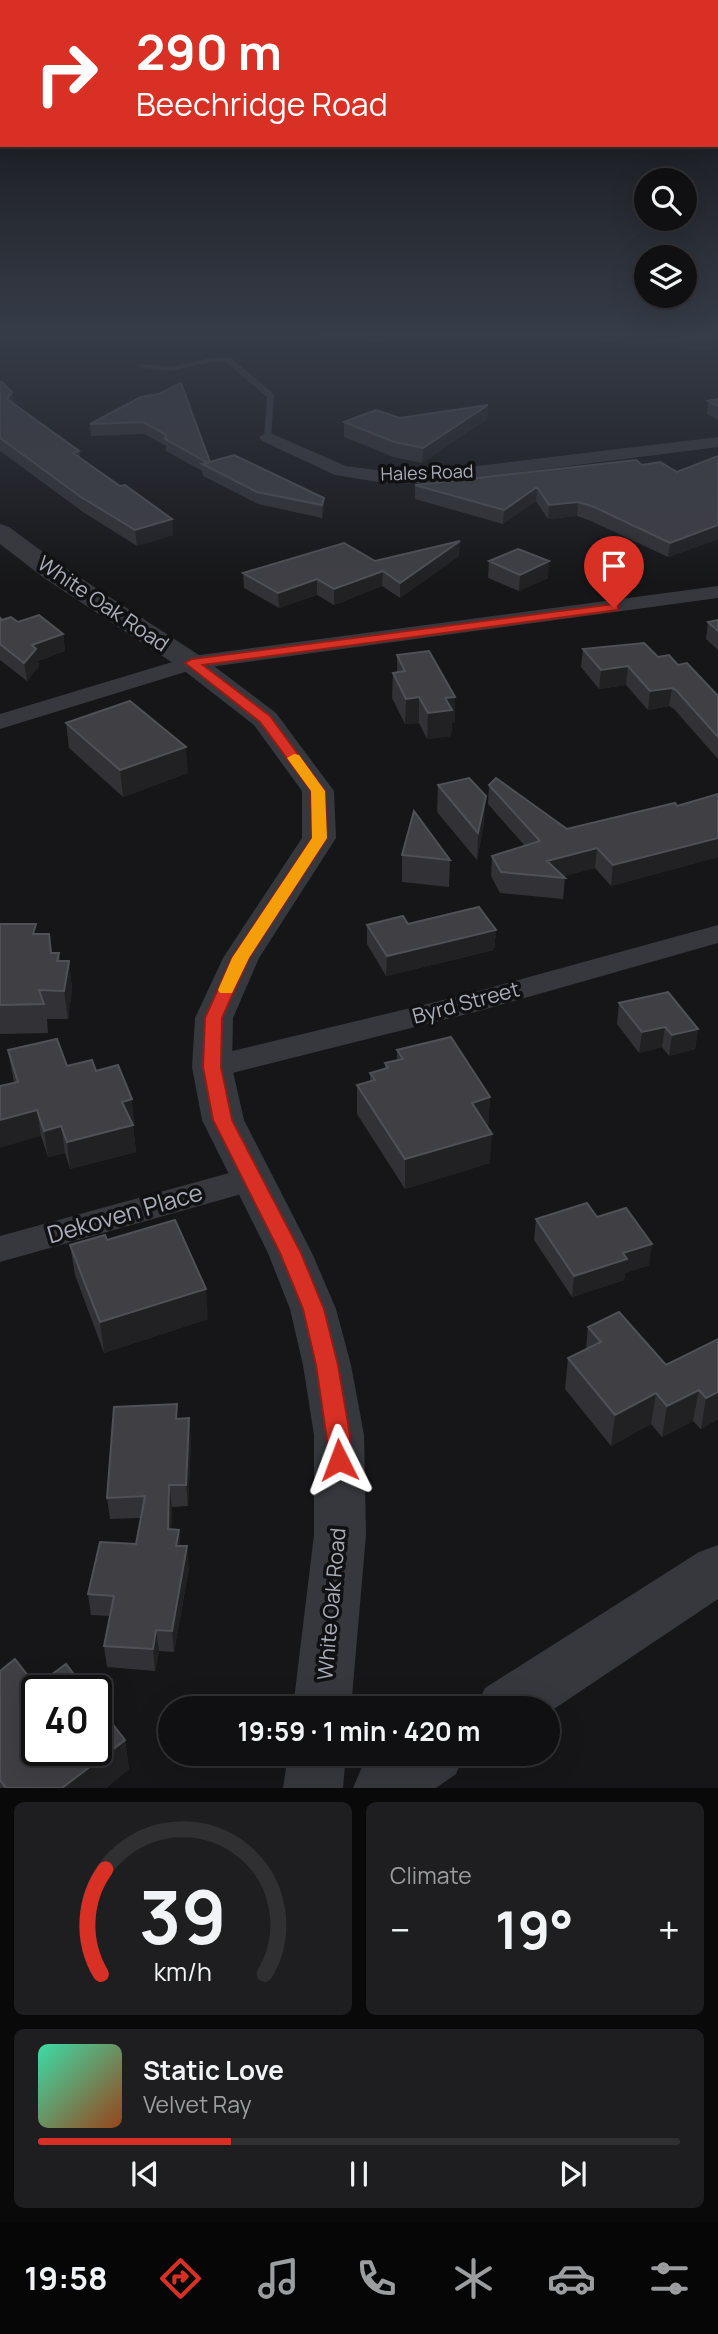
<!DOCTYPE html>
<meta charset="utf-8">
<style>
body{margin:0;font-family:Manrope,sans-serif;background:#1e1e20;color:#f1f3f6;height:100vh;display:flex;flex-direction:column;font-size:26px;white-space:nowrap}
*{box-sizing:border-box;margin:0}
p{font-size:23px;color:#9c9d9f}
.icon{flex:none;width:38px;height:38px;fill:none;stroke:currentColor;stroke-width:2;stroke-linecap:round;stroke-linejoin:round}
.map{position:relative;height:1788px;overflow:hidden}
.side{display:flex;flex-direction:column;gap:14px;padding:14px;background:#09090a;flex:1}
.side>*{flex:none}
.banner{position:absolute;left:0px;top:0px;width:719px;height:147px;box-shadow:0 7px 28px #0002,0 0 0 2px #303032;background:#d93025;color:#fff;overflow:hidden}
.fabs{position:absolute;left:634px;top:168px;display:grid;gap:14px}
.fabs a{display:grid;place-items:center;width:63px;height:63px;border-radius:50%;background:#101012;box-shadow:0 7px 28px #0002,0 0 0 2px #303032;font-size:35px}
.speed{position:absolute;left:21px;top:1675px;display:flex;gap:14px;font-size:35px;font-weight:700;text-align:center}
.speed>*{display:grid;place-content:center;width:91px;height:91px;border-radius:50%;background:#101012;box-shadow:0 7px 28px #0002,0 0 0 2px #303032;line-height:1}
.speed .limit{border:4px solid #111;border-radius:10px;background:#fff;color:#111}
.pin{position:absolute;display:grid;place-items:center;width:60px;height:60px;color:#fff;margin:-72px -30px;border-radius:50% 50% 50% 0;rotate:-45deg;box-shadow:0 0 7px #0007}
.pin .icon{rotate:45deg}
.me{position:absolute;width:77px;margin:-38px;rotate:357deg;stroke-linejoin:round;filter:drop-shadow(0 0 5px #0008)}
.turn{display:flex;align-items:center;gap:24px;height:147px;padding:0 21px;font-size:32px}
.turn .icon{width:91px;height:91px;stroke-width:2.5}
.turn b{display:block;font-size:49px;line-height:60px}
.big{font-size:52px;font-weight:700;line-height:1.1}
.side .card{flex:1;display:flex;flex-direction:column;justify-content:center;gap:10px;min-width:0;padding:0 24px;border-radius:10px;background:#1e1e20}
.side .dial{align-items:center;gap:0}
.dial svg{height:182px;overflow:visible;fill:none;stroke:#303032;stroke-width:7;stroke-linecap:round;text-anchor:middle}
.dial text{fill:#f1f3f6;stroke:none}
.song{display:flex;align-items:center;gap:21px}
.cover{width:84px;height:84px;border-radius:10px;background:linear-gradient(135deg,hsl(160 70% 55%),hsl(20 70% 35%))}
.played{height:7px;border-radius:4px;background:linear-gradient(90deg,#d93025 30%,#303032 30%)}
.keys{display:flex;justify-content:space-around;direction:ltr}
.heat{display:flex;justify-content:space-between;align-items:center;font-size:38px;direction:ltr}
.side .tiles{flex:1;display:grid;gap:14px;grid-template-columns:1fr 1fr}
.card:last-child{grid-column:span 2}
.trip{position:absolute;left:158px;top:1696px;width:402px;height:70px;border-radius:35px;background:#101012;box-shadow:0 7px 28px #0002,0 0 0 2px #303032;font-weight:700;line-height:70px;text-align:center}
.tabs{display:flex;height:112px;justify-content:space-around;align-items:center;background:#060607;color:#9c9d9f}
.tabs .icon{width:49px;height:49px}
.tabs .selected{color:#d93025}
.tabs b{font-size:32px;color:#f1f3f6}
.map>svg:first-child{display:block}
.lines{fill:none;stroke-linecap:round;stroke-linejoin:round}
.service{fill:#37383d;fill-rule:evenodd}
.minor{fill:#37383d;fill-rule:evenodd}
.tertiary{fill:#37383d;fill-rule:evenodd}
.wall{fill:#323236}
.shaded-wall{fill:#212124}
.building{fill:#3f3f44;stroke:#4f5156;stroke-width:2}
.route{fill:#d93025;stroke:#8d1f18;stroke-width:2}
.slow{fill:#f59e0b}
.labels{text-anchor:middle;stroke-width:7;stroke-linejoin:round;paint-order:stroke}
.far-street-label{font-size:18px;fill:#a8adb8;stroke:#111113}
.street-label{font-size:21px;fill:#a8adb8;stroke:#111113}
.near-street-label{font-size:24px;fill:#a8adb8;stroke:#111113}
</style>
<div class="map">
<svg width="718" height="1788" viewBox="0 0 718 1788">
<rect width="100%" height="100%" fill="#161618"/>
<g class="lines">
<!-- service -->
<path class="service" d="M 211,358 L 231,358 L 274,394 L 271,439 L 264,437 L 267,397 L 226,362 L 211,362 L 171,371 L 142,368 L 138,366 L 142,364 L 171,367 Z"/>
<!-- minor -->
<path class="minor" d="M 268,432 L 346,466 L 391,472 L 444,470 L 718,437 L 718,447 L 444,482 L 391,484 L 335,475 L 262,441 L 259,437 Z
M 718,586 L 718,598 L 195,669 L 0,729 L 0,714 L 192,656 Z
M 718,925 L 718,943 L 479,1011 L 212,1078 L 201,1075 L 196,1067 L 201,1059 L 212,1056 L 464,995 Z
M 251,1167 L 263,1170 L 268,1179 L 263,1188 L 0,1262 L 0,1236 Z"/>
<!-- tertiary -->
<path class="tertiary" d="M 0,524 L 9,527 L 62,566 L 202,657 L 276,713 L 334,791 L 336,838 L 259,958 L 233,1018 L 232,1067 L 244,1120 L 312,1253 L 336,1309 L 351,1365 L 364,1435 L 366,1535 L 351,1708 L 293,1708 L 314,1535 L 314,1435 L 303,1365 L 290,1309 L 268,1253 L 202,1120 L 192,1067 L 195,1018 L 223,958 L 302,838 L 302,791 L 254,725 L 182,669 L 44,578 L 0,544 Z
M 718,1545 L 718,1599 L 548,1713 L 548,1708 L 476,1708 L 485,1688 L 699,1552 Z
M 288,1754 L 346,1754 L 343,1788 L 283,1788 Z
M 383,1754 L 464,1754 L 456,1774 L 436,1788 L 353,1788 L 362,1767 Z"/>
</g>
<!-- wall -->
<path class="wall" d="M 314,334 L 718,334 L 718,339 L 712,339 L 711,349 L 682,349 L 678,343 L 623,344 L 623,341 L 482,339 L 389,340 L 387,342 L 334,338 Z
M 0,382 L 12,392 L 14,404 L 79,451 L 80,458 L 120,486 L 172,519 L 173,535 L 137,546 L 83,512 L 0,451 Z
M 141,397 L 210,462 L 324,498 L 324,510 L 322,518 L 258,504 L 203,476 L 202,471 L 166,451 L 166,446 L 144,434 L 91,436 L 90,424 Z
M 718,399 L 718,420 L 707,414 L 708,401 Z
M 488,405 L 487,419 L 422,463 L 393,457 L 344,437 L 344,422 L 400,418 Z
M 718,456 L 718,539 L 668,557 L 591,521 L 577,516 L 548,519 L 536,501 L 503,524 L 415,499 L 415,485 L 642,465 L 677,472 Z
M 459,556 L 400,598 L 382,586 L 334,605 L 317,595 L 279,608 L 244,588 L 243,573 L 375,561 Z
M 489,561 L 548,578 L 519,591 L 488,578 Z
M 0,618 L 2,620 L 18,622 L 63,634 L 65,651 L 38,661 L 39,666 L 27,681 L 0,660 Z
M 718,620 L 718,650 L 706,639 L 708,622 Z
M 583,649 L 658,657 L 678,665 L 718,696 L 718,759 L 674,709 L 669,706 L 648,710 L 626,685 L 599,689 L 581,667 Z
M 397,655 L 455,697 L 455,722 L 452,723 L 451,736 L 427,739 L 419,723 L 405,724 L 392,698 L 393,673 L 397,672 Z
M 66,723 L 188,773 L 123,797 L 69,748 Z
M 438,785 L 484,823 L 477,860 L 437,812 Z
M 489,785 L 567,829 L 677,806 L 718,794 L 718,857 L 611,886 L 595,868 L 563,876 L 565,878 L 563,899 L 500,893 L 491,876 L 492,856 L 525,846 L 488,804 Z
M 402,855 L 450,860 L 449,887 L 402,882 Z
M 0,924 L 37,934 L 51,953 L 59,953 L 60,961 L 69,961 L 72,990 L 68,1019 L 47,1019 L 48,1033 L 0,1034 Z
M 408,924 L 496,930 L 494,950 L 386,976 L 367,944 L 367,925 Z
M 619,1003 L 698,1029 L 695,1049 L 669,1056 L 662,1047 L 639,1053 L 617,1024 Z
M 8,1050 L 67,1066 L 96,1071 L 135,1126 L 133,1126 L 136,1152 L 70,1169 L 65,1153 L 48,1157 L 41,1136 L 14,1083 Z
M 397,1050 L 490,1097 L 488,1127 L 490,1163 L 405,1189 L 357,1114 L 357,1085 L 370,1081 L 370,1073 L 385,1068 L 385,1063 L 397,1060 Z
M 597,1217 L 649,1265 L 625,1273 L 624,1280 L 572,1297 L 534,1240 L 536,1219 Z
M 107,1240 L 208,1319 L 104,1353 L 75,1275 L 70,1245 Z
M 588,1327 L 666,1365 L 718,1339 L 718,1419 L 701,1429 L 693,1421 L 662,1437 L 651,1424 L 611,1446 L 565,1389 L 568,1358 L 586,1349 Z
M 178,1419 L 191,1440 L 188,1506 L 172,1507 L 171,1529 L 179,1530 L 180,1546 L 189,1568 L 174,1652 L 159,1651 L 155,1671 L 107,1667 L 104,1646 L 110,1616 L 91,1615 L 88,1594 L 136,1544 L 141,1518 L 110,1519 L 107,1498 Z
M 0,1671 L 36,1686 L 125,1740 L 129,1769 L 106,1788 L 0,1788 Z"/>
<!-- shaded-wall -->
<path class="shaded-wall" d="M 12,392 L 14,406 L 7,399 Z
M 488,405 L 487,419 L 422,463 L 423,448 Z
M 537,487 L 536,501 L 503,524 L 504,510 Z
M 324,498 L 324,510 L 322,518 L 322,505 Z
M 578,502 L 577,516 L 548,519 L 549,505 Z
M 172,519 L 173,535 L 137,546 L 135,530 Z
M 718,525 L 718,539 L 668,557 L 670,543 Z
M 460,541 L 459,556 L 400,598 L 400,583 Z
M 549,561 L 548,578 L 519,591 L 520,575 Z
M 383,571 L 382,586 L 334,605 L 334,589 Z
M 317,579 L 317,595 L 279,608 L 278,593 Z
M 63,634 L 65,651 L 38,661 L 39,666 L 27,681 L 24,663 L 32,645 Z
M 628,666 L 626,685 L 599,689 L 601,670 Z
M 672,688 L 669,706 L 648,710 L 650,691 Z
M 419,697 L 419,723 L 405,724 L 406,699 Z
M 455,697 L 455,722 L 452,723 L 451,736 L 427,739 L 428,713 L 445,698 Z
M 186,747 L 188,773 L 123,797 L 120,770 Z
M 486,796 L 484,823 L 477,860 L 478,833 Z
M 718,838 L 718,857 L 611,886 L 613,865 Z
M 597,848 L 595,868 L 559,878 L 547,861 Z
M 496,930 L 494,950 L 386,976 L 387,956 Z
M 69,961 L 72,990 L 68,1019 L 64,991 Z
M 665,1027 L 662,1047 L 639,1053 L 642,1032 Z
M 698,1029 L 695,1049 L 669,1056 L 672,1035 Z
M 490,1097 L 488,1127 L 472,1103 Z
M 132,1099 L 135,1126 L 133,1126 L 136,1152 L 70,1169 L 67,1142 L 122,1102 Z
M 37,1110 L 41,1136 L 0,1148 L 0,1120 Z
M 61,1126 L 65,1153 L 48,1157 L 44,1131 Z
M 492,1134 L 490,1163 L 405,1189 L 405,1159 Z
M 652,1244 L 649,1265 L 625,1273 L 624,1280 L 572,1297 L 574,1276 L 623,1253 Z
M 206,1289 L 208,1319 L 104,1353 L 100,1322 Z
M 699,1390 L 693,1421 L 662,1437 L 667,1406 Z
M 718,1392 L 718,1419 L 701,1429 L 706,1398 Z
M 656,1393 L 651,1424 L 611,1446 L 615,1415 Z
M 189,1418 L 191,1440 L 188,1506 L 186,1485 Z
M 169,1485 L 172,1507 L 170,1550 L 168,1529 Z
M 179,1530 L 181,1551 L 176,1546 Z
M 187,1546 L 189,1568 L 174,1652 L 172,1631 Z
M 156,1630 L 159,1651 L 155,1671 L 153,1649 Z
M 125,1740 L 129,1769 L 106,1788 L 62,1788 Z"/>
<!-- building -->
<path class="building" d="M 680,334 L 710,334 L 712,339 L 683,339 Z
M 0,382 L 2,382 L 12,392 L 7,399 L 79,451 L 73,453 L 120,486 L 125,485 L 172,519 L 135,530 L 81,497 L 0,438 Z
M 181,383 L 210,462 L 234,455 L 324,498 L 322,505 L 257,492 L 202,464 L 208,463 L 165,439 L 166,435 L 143,422 L 90,424 L 141,397 L 159,394 Z
M 718,399 L 718,406 L 708,401 Z
M 488,405 L 423,448 L 394,442 L 344,422 L 376,410 L 400,418 Z
M 718,456 L 718,525 L 670,543 L 592,506 L 578,502 L 549,505 L 537,487 L 504,510 L 415,485 L 636,460 L 642,465 L 660,462 L 677,472 Z
M 460,541 L 400,583 L 383,571 L 334,589 L 317,579 L 278,593 L 243,573 L 344,543 L 375,561 Z
M 518,549 L 549,561 L 520,575 L 489,561 Z
M 39,615 L 63,634 L 32,645 L 36,649 L 24,663 L 0,644 L 0,618 L 2,620 L 11,617 L 18,622 Z
M 718,620 L 718,631 L 708,622 Z
M 644,643 L 658,657 L 669,655 L 678,665 L 687,663 L 718,696 L 718,737 L 676,690 L 672,688 L 650,691 L 628,666 L 601,670 L 583,649 Z
M 429,651 L 455,697 L 445,698 L 452,710 L 428,713 L 419,697 L 406,699 L 393,673 L 405,671 L 397,655 Z
M 130,701 L 186,747 L 120,770 L 66,723 Z
M 469,778 L 486,796 L 478,833 L 438,785 Z
M 496,778 L 567,829 L 675,803 L 677,806 L 718,794 L 718,838 L 613,865 L 597,848 L 547,861 L 565,878 L 501,872 L 492,856 L 540,841 L 489,785 Z
M 414,811 L 450,860 L 402,855 Z
M 479,907 L 496,930 L 387,956 L 367,925 L 403,916 L 408,924 Z
M 0,924 L 36,924 L 33,934 L 49,934 L 51,953 L 59,953 L 57,961 L 69,961 L 64,991 L 39,990 L 44,1004 L 0,1005 Z
M 668,992 L 698,1029 L 672,1035 L 665,1027 L 642,1032 L 619,1003 Z
M 451,1037 L 490,1097 L 472,1103 L 492,1134 L 405,1159 L 357,1085 L 375,1080 L 370,1073 L 388,1068 L 385,1063 L 403,1059 L 397,1050 Z
M 57,1039 L 67,1066 L 92,1060 L 96,1071 L 118,1065 L 132,1099 L 122,1102 L 133,1125 L 67,1142 L 61,1126 L 44,1131 L 37,1110 L 0,1120 L 0,1086 L 18,1082 L 8,1050 Z
M 587,1203 L 597,1217 L 626,1208 L 652,1244 L 623,1253 L 627,1259 L 574,1276 L 536,1219 Z
M 175,1220 L 206,1289 L 100,1322 L 70,1245 L 105,1235 L 107,1240 Z
M 619,1312 L 666,1365 L 718,1339 L 718,1392 L 706,1398 L 699,1390 L 667,1406 L 656,1393 L 615,1415 L 568,1358 L 601,1342 L 588,1327 Z
M 177,1404 L 176,1419 L 189,1418 L 186,1485 L 169,1485 L 168,1529 L 179,1530 L 176,1546 L 187,1546 L 172,1631 L 156,1630 L 153,1649 L 104,1646 L 114,1596 L 88,1594 L 100,1542 L 136,1544 L 145,1496 L 107,1498 L 114,1407 Z
M 15,1659 L 36,1686 L 66,1664 L 86,1690 L 37,1690 L 37,1750 L 96,1750 L 96,1703 L 125,1740 L 62,1788 L 6,1788 L 0,1780 L 0,1671 Z"/>
<!-- sky -->
<linearGradient id="sky" x2="0" y2="1"><stop stop-color="#0c0c0d"/><stop offset="0.57" stop-color="#363c48"/><stop offset="1" stop-color="#363c48" stop-opacity="0"/></linearGradient>
<rect width="718" height="585" fill="url(#sky)"/>
<!-- route -->
<path class="route" d="M 614,604 L 618,605 L 618,610 L 203,665 L 270,716 L 325,791 L 327,838 L 249,958 L 222,1018 L 221,1067 L 232,1120 L 301,1253 L 324,1309 L 338,1365 L 350,1435 L 350,1460 L 347,1467 L 339,1469 L 331,1467 L 316,1365 L 303,1309 L 280,1253 L 213,1120 L 203,1067 L 205,1018 L 232,958 L 312,838 L 311,791 L 260,722 L 185,663 L 192,659 Z"/>
<!-- slow -->
<path class="slow" d="M 294,754 L 299,755 L 325,791 L 327,838 L 249,958 L 232,993 L 220,993 L 218,990 L 232,958 L 312,838 L 311,791 L 287,758 Z"/>
<g class="labels">
<!-- far-street labels -->
<g class="far-street-label">
<text transform="translate(427 473) rotate(-2)" y="6">Hales Road</text>
</g>
<!-- street labels -->
<g class="street-label">
<text transform="translate(103 604) rotate(34)" y="7">White Oak Road</text>
<text transform="translate(466 1003) rotate(-15)" y="7">Byrd Street</text>
<text transform="translate(332 1604) rotate(-85)" y="7">White Oak Road</text>
</g>
<!-- near-street labels -->
<g class="near-street-label">
<text transform="translate(125 1214) rotate(-16)" y="8">Dekoven Place</text>
</g>
</g>
</svg>
<div class="fabs">
<a><svg class="icon" aria-label="search" viewBox="0 0 24 24"><circle cx="10" cy="10" r="6"/><path d="M15 15l6 6"/></svg></a>
<a><svg class="icon" aria-label="layers" viewBox="0 0 24 24"><path d="M12 4l9 5-9 5-9-5zM3 14l9 5 9-5"/></svg></a>
</div>
<div class="speed"><div class="limit">40</div></div>
<div class="pin" style="left:614px;top:608px;background:#d93025"><svg class="icon" aria-label="arrive" viewBox="0 0 24 24"><path d="M6 21V4h12l-3 4 3 4H6"/></svg></div>
<svg class="me" style="left:339px;top:1460px" viewBox="-20 -20 40 40"><path d="M0-17L14 15 0 8-14 15z" fill="#d93025" stroke="#fff" stroke-width="4"/></svg>
<div class="trip">19:59 · 1 min · 420 m</div>
<div class="banner">
<div class="turn"><svg class="icon" aria-label="right" viewBox="0 0 24 24"><path d="M7 20v-9h11M14 6l5 5-5 5"/></svg><div><b>290 m</b>Beechridge Road</div></div>
</div>
</div>
<section class="side">
<div class="tiles">
<div class="card dial"><svg viewBox="0 0 100 80">
<path d="M14 69A42 42 0 1 1 86 69"/>
<path d="M14 69A42 42 0 0 1 16 23" stroke="#d93025"/>
<text x="50" y="56" font-size="32" font-weight="700">39</text>
<text x="50" y="72" font-size="11">km/h</text>
</svg></div>
<div class="card"><p>Climate</p>
<div class="heat"><a>−</a><b class="big">19°</b><a>+</a></div>
</div>
<div class="card">
<div class="song"><i class="cover"></i><div><b>Static Love</b><p>Velvet Ray</p></div></div>
<div class="played"></div>
<div class="keys"><svg class="icon" aria-label="previous" viewBox="0 0 24 24"><path d="M18 5L8 12l10 7zM5 5v14"/></svg><svg class="icon" aria-label="pause" viewBox="0 0 24 24"><path d="M8 5v14M16 5v14"/></svg><svg class="icon" aria-label="next" viewBox="0 0 24 24"><path d="M6 5l10 7-10 7zM19 5v14"/></svg></div>
</div>
</div>
</section>
<nav class="tabs">
<b>19:58</b>
<svg class="icon selected" aria-label="directions" viewBox="0 0 24 24"><path d="M12 3l9 9-9 9-9-9zM9 14v-3h6M13 9l2 2-2 2"/></svg>
<svg class="icon" aria-label="music" viewBox="0 0 24 24"><path d="M9 18V5l10-2v13"/><circle cx="6" cy="18" r="3"/><circle cx="16" cy="16" r="3"/></svg>
<svg class="icon" aria-label="phone" viewBox="0 0 24 24"><path d="M5 4h4l2 5-3 2q2 4 5 5l2-3 5 2v4C11 20 4 13 5 4z"/></svg>
<svg class="icon" aria-label="climate" viewBox="0 0 24 24"><path d="M12 3v18M4 7l16 10M4 17L20 7"/></svg>
<svg class="icon" aria-label="car" viewBox="0 0 24 24"><path d="M5 17H2v-5l4-1 3-4h7l3 4 3 1v5h-3M9 17h6M6 11h13"/><circle cx="7" cy="17" r="2"/><circle cx="17" cy="17" r="2"/></svg>
<svg class="icon" aria-label="filters" viewBox="0 0 24 24"><path d="M4 7h16M4 17h16"/><circle cx="9" cy="7" r="2"/><circle cx="15" cy="17" r="2"/></svg>
</nav>
